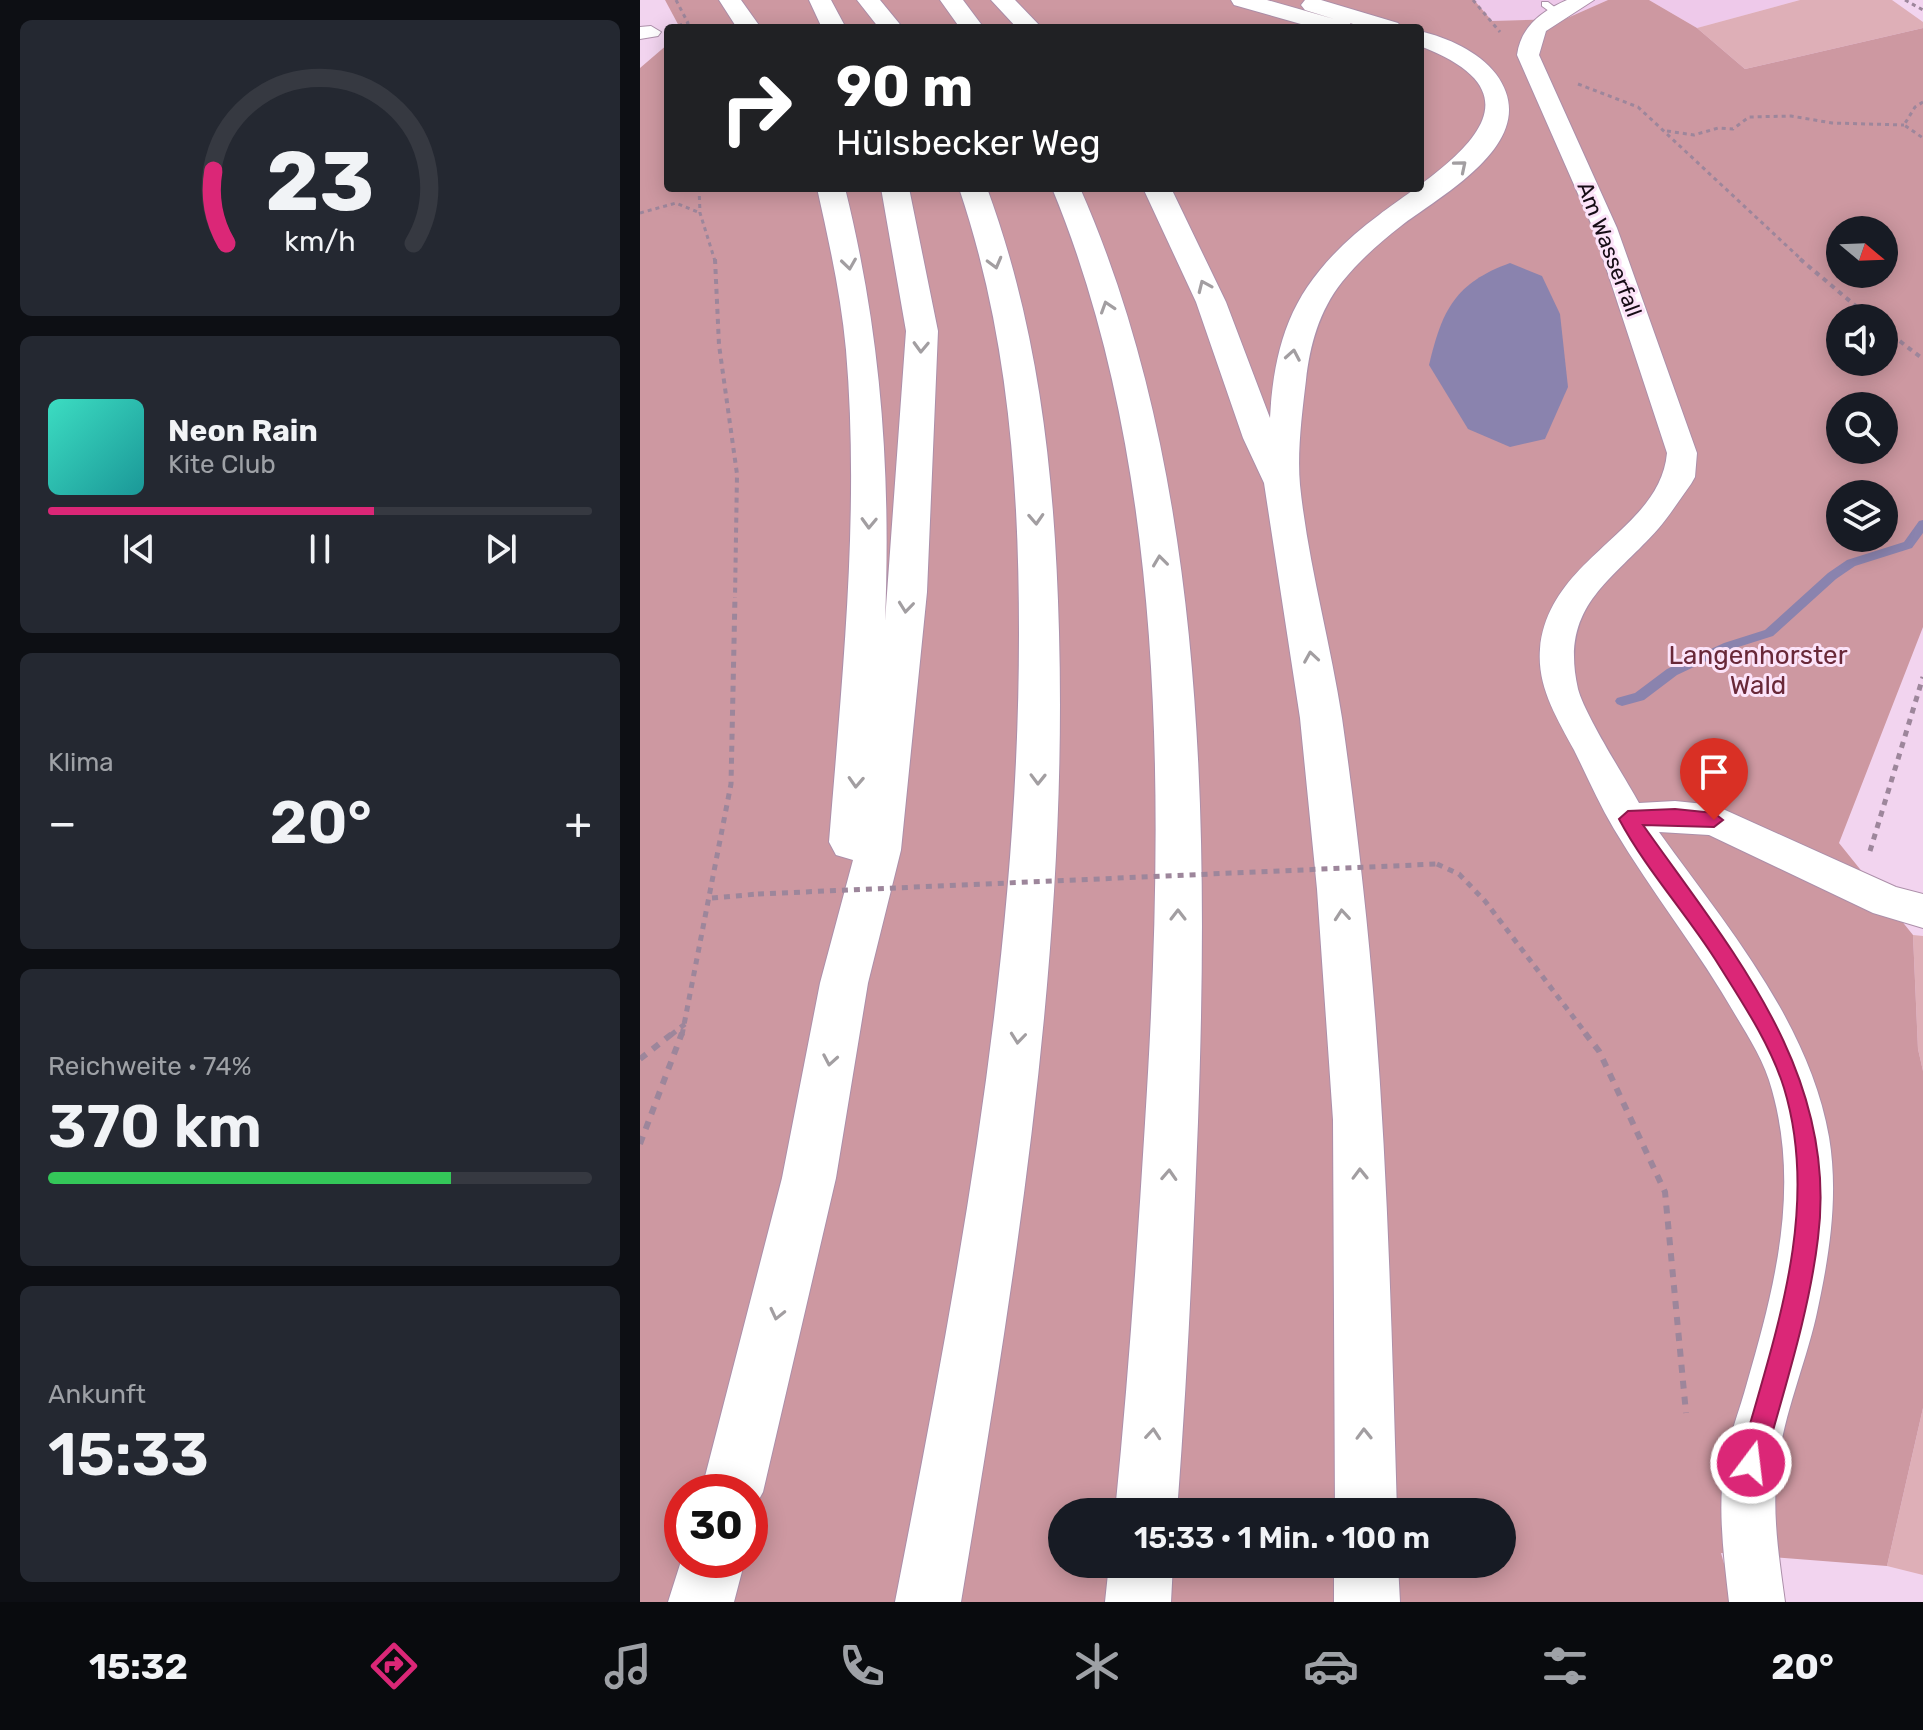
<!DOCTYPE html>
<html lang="de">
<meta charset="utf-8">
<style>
body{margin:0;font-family:Rubik,sans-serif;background:#242831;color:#f1f3f6;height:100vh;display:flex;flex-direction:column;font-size:30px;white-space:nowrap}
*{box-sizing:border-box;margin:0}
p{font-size:26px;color:#9ea1a6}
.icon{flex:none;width:44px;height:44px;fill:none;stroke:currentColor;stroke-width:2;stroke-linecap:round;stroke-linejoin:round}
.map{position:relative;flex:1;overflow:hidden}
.details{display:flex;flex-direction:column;gap:20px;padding:20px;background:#0d0f14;width:640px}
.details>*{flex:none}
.banner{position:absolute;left:24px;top:24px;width:760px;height:168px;border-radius:8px;box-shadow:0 4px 20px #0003;background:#202124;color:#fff;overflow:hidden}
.needle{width:52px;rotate:109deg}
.controls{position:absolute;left:1186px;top:216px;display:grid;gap:16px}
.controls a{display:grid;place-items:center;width:72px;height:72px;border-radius:50%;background:#171b24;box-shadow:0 4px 20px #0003;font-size:40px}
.speed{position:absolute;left:24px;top:1474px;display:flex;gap:16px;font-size:40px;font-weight:700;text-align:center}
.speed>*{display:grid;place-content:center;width:104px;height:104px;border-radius:50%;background:#171b24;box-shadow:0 4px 20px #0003;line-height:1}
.speed .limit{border:12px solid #d22;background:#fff;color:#111}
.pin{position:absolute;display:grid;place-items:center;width:68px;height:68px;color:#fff;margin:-82px -34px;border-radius:50% 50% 50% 0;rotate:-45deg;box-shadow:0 0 8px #0007}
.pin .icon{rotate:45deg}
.me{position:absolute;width:88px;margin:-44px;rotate:15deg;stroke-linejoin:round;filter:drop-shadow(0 0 6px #0008)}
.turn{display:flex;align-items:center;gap:28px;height:168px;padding:0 40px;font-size:36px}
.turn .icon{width:104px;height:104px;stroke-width:2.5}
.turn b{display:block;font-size:56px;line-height:68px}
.big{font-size:60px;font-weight:600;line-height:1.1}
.details .widget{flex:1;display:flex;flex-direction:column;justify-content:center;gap:12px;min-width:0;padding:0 28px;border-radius:12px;background:#242831}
.details .dial{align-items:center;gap:0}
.dial svg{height:208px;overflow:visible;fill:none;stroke:#363941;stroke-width:7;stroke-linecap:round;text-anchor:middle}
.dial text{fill:#f1f3f6;stroke:none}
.song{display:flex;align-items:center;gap:24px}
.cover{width:96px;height:96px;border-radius:12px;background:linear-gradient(135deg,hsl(170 70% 55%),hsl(180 70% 35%))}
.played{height:8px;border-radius:4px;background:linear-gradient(90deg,#db2777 60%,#363941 60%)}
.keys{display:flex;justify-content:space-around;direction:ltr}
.heat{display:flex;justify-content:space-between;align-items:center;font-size:44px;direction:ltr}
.charge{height:12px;border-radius:6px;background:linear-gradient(90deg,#34c759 74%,#363941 0)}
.trip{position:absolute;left:408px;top:1498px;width:468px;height:80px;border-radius:40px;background:#171b24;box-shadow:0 4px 20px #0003;font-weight:600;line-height:80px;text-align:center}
.menu{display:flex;height:128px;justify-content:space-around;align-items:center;background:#090b0e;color:#9ea1a6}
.menu .icon{width:56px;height:56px}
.menu .on{color:#db2777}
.menu b{font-size:36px;color:#f1f3f6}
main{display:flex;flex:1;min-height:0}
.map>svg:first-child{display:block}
.built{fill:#eec9ea}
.green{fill:#deafb7}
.forest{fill:#cd98a1;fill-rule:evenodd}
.water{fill:#8a83ae}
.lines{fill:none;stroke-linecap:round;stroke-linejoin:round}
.stream{fill:#8a83ae;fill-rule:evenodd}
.lane-casing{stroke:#ac8fa9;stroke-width:2}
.street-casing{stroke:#ac8fa9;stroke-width:2}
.highway-casing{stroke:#ac8fa9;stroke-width:2}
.path-far3{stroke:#9d869b;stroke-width:3;stroke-dasharray:4 4;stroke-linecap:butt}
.path-far2{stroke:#9d869b;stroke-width:4;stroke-dasharray:5 5;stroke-linecap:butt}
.path-far1{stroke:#9d869b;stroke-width:5;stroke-dasharray:6 6;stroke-linecap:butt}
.path{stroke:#9d869b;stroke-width:6;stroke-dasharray:8 8;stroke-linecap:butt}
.lane{fill:#fff;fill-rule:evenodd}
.street{fill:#fff;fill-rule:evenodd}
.highway{fill:#fff;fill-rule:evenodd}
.path-bridge{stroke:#9d869b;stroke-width:5;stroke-dasharray:6 6;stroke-linecap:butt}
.oneway{stroke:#a29ea1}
.route{fill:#db2777;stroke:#8e194d;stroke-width:2}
.labels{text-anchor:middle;stroke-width:6;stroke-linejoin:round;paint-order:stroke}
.far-street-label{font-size:22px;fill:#160c15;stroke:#fce3f9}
.park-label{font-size:26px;fill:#692838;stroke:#fce3f9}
</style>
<main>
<section class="details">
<div class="widget dial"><svg viewBox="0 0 100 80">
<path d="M14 69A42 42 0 1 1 86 69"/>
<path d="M14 69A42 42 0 0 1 9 41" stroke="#db2777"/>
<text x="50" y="56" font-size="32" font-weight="700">23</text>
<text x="50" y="72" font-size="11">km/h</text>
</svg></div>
<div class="widget">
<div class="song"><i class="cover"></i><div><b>Neon Rain</b><p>Kite Club</p></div></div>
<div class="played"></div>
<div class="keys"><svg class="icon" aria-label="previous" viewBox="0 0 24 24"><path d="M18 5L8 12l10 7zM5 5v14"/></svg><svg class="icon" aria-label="pause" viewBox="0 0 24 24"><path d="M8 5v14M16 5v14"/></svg><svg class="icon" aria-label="next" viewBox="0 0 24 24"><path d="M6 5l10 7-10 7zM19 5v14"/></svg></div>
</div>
<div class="widget"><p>Klima</p>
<div class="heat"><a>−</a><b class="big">20°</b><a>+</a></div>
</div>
<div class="widget"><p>Reichweite · 74%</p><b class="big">370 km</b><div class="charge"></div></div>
<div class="widget"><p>Ankunft</p><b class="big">15:33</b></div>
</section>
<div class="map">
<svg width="1283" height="1602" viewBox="0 0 1283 1602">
<rect width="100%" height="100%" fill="#f2d4ef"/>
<!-- built -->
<path class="built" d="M 834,0 L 968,0 L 925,19 L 852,21 Z
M 1009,0 L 1160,0 L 1057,28 Z"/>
<!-- green -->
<path class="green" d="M 1160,0 L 1252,0 L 1283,22 L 1283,28 L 1105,69 L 1057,28 Z
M 1273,935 L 1283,936 L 1283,1071 L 1278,1049 Z
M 1283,1408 L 1283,1575 L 1247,1566 Z"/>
<!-- forest -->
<path class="forest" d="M 25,0 L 834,0 L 852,21 L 925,19 L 968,0 L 1009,0 L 1057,28 L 1105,69 L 1283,28 L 1283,627 L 1199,843 L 1273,935 L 1278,1049 L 1283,1071 L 1283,1408 L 1247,1566 L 1081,1553 L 1095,1602 L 0,1602 L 0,68 L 28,44 L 28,188 L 780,188 L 780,28 L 40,28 ZM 1200,230 L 1244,230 L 1244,274 L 1200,274 ZM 1200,318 L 1244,318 L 1244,362 L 1200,362 ZM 1200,406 L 1244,406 L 1244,450 L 1200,450 ZM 1200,494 L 1244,494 L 1244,538 L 1200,538 ZM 42,1492 L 110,1492 L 110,1560 L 42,1560 ZM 422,1512 L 862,1512 L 862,1564 L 422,1564 Z"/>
<!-- water -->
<path class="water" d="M 870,263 L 902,276 L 920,314 L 928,387 L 905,439 L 870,447 L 828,429 L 789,365 C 802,310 815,283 870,263 Z"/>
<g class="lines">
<!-- stream -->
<path class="stream" d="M 1283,520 L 1283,533 L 1272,548 L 1215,566 L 1196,579 L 1133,636 L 1092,649 L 1037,675 L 1004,700 L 982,706 L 977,704 L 975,701 L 977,698 L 995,693 L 1027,669 L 1084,643 L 1125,630 L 1188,573 L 1207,560 L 1264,542 L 1279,521 Z"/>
<!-- lane casing -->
<g class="lane-casing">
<path id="lane" d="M 902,2 L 908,2 L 921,12 L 913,14 L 902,6 Z"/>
</g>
<!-- street casing -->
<g class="street-casing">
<path id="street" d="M 927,0 L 954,0 L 906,31 L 899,55 L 977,228 L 1057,453 L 1055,477 L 1051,484 C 1040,499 1030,515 1018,529 C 971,582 919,606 938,689 C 945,715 984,776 999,803 L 1035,801 L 1074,805 L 1256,887 L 1283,894 L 1283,928 L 1233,913 L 1069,835 L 1019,832 C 1085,924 1169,1022 1189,1137 C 1199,1197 1189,1258 1176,1317 C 1165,1365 1144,1414 1138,1463 C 1131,1509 1139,1557 1145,1602 L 1089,1602 C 1084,1557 1077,1508 1085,1462 C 1089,1436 1100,1409 1107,1383 C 1135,1286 1160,1190 1132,1090 C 1125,1063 1110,1039 1096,1016 C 1059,951 1012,893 974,829 C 959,804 947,776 934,750 C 917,718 897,687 900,649 C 908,557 1020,532 1027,453 L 953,228 L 877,55 C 881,26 902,11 927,0 Z
M 11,26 L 21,32 L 18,36 L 0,39 L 0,27 Z"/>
</g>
<!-- highway casing -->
<g class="highway-casing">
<path id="highway" d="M 79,0 L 101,0 L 121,28 L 97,28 Z
M 169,0 L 191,0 L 206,28 L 182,28 Z
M 217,0 L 240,0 L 263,28 L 239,28 Z
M 300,0 L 323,0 L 344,28 L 320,28 Z
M 351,0 L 375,0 L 402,28 L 377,28 Z
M 591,0 L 627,0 L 694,19 L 665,10 L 661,5 L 665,0 L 681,0 L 758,23 L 762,28 L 725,28 L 710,23 L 713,28 L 675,28 L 594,5 Z
M 780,31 C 808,38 838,51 856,74 C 905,140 803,194 761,226 C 739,243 719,261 702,282 C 679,311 670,345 666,380 C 662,413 657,453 660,485 C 668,563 690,640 702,718 C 710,774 717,831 723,887 C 746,1095 751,1303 757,1512 L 695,1512 L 693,1120 L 677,889 L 660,718 L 624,483 L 603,438 L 556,302 L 503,188 L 531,188 L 586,302 L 630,418 C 633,362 644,313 680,270 C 697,249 717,231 739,215 C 799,170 921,100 780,46 Z
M 177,188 L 205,188 C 241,333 251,471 245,621 L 266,331 L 241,188 L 269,188 L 298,331 L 287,592 L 261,850 L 228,983 L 196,1178 L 123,1492 L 110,1516 L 110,1492 L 61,1492 L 142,1178 L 180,983 L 213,860 L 196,855 L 189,842 C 202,679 220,513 206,350 C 201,295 189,242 177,188 Z
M 319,188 L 347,188 C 400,332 415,480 419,632 C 428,958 374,1281 321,1602 L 255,1602 C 317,1283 379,961 379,634 C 379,482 368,333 319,188 Z
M 412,188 L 440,188 C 565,471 569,818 558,1122 C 553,1252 547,1382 537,1512 L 475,1512 C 488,1383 497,1253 505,1123 C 524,821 530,473 412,188 Z
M 42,1558 L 105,1560 L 94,1602 L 28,1602 Z
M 469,1564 L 533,1564 L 531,1602 L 465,1602 Z
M 694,1564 L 758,1564 L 760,1602 L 694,1602 Z"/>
</g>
<!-- path-far3 -->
<path class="path-far3" d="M 36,0 L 48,23 L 40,25
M 833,0 L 860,32
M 1265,0 L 1283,10
M 938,84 L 998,107 L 1163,261
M 1283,102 L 1275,107 L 1264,125 L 1283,138
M 1027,131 L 1054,135 L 1078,128 L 1093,129 L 1109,117 L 1151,116 L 1192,123 L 1264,125
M 59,188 L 60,213 L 75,261
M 0,213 L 36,203 L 60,213"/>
<!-- path-far2 -->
<path class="path-far2" d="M 75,259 L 79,345 L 97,474 L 95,598
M 1160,259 L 1230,318
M 1244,329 L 1283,359"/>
<!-- path-far1 -->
<path class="path-far1" d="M 1230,851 L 1283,677
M 797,864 L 819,874 L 845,901 L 947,1035
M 72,898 L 118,894
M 31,1035 L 45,1024
M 42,1035 L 91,784 L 95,596"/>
<!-- path -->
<path class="path" d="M 945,1033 L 959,1051 L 1025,1192 L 1046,1413
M 0,1059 L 33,1033
M 0,1144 L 42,1033"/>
<!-- lane -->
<use href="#lane" class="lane"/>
<!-- street -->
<use href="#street" class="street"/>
<!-- highway -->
<use href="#highway" class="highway"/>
<!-- path-bridge -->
<path class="path-bridge" d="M 118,894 L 797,864"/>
</g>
<!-- one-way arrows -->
<defs><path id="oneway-chevron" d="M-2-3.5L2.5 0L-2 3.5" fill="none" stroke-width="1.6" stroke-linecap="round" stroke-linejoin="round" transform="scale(2)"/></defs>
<g class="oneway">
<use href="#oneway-chevron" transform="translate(821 166) rotate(-40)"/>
<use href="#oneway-chevron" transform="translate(355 263) rotate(75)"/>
<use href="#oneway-chevron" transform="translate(209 264) rotate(82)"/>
<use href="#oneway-chevron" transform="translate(564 286) rotate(-114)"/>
<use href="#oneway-chevron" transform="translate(467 307) rotate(-108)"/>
<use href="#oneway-chevron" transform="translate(281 347) rotate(92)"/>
<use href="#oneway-chevron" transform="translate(653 355) rotate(-80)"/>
<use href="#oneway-chevron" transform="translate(396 519) rotate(87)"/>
<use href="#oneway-chevron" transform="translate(229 523) rotate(92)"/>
<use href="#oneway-chevron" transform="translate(520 561) rotate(-97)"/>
<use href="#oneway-chevron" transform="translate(266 607) rotate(96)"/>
<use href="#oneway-chevron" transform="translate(671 657) rotate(-99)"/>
<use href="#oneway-chevron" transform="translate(398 779) rotate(91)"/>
<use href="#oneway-chevron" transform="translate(216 782) rotate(93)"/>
<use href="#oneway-chevron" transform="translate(538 915) rotate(-90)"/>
<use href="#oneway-chevron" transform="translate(702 915) rotate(-95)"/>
<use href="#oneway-chevron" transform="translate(378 1038) rotate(96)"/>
<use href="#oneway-chevron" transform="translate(190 1060) rotate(100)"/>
<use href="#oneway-chevron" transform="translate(720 1174) rotate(-91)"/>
<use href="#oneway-chevron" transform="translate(529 1175) rotate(-87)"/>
<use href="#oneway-chevron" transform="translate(137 1314) rotate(103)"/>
<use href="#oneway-chevron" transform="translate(513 1434) rotate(-85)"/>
<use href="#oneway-chevron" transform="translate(724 1434) rotate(-91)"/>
</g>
<!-- route -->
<path class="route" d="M 1035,809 L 1074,813 L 1083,820 L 1074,827 L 1003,825 C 1092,951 1199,1074 1178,1238 C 1169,1314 1144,1389 1124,1463 L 1120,1472 L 1111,1475 L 1102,1472 L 1099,1463 C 1132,1342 1182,1213 1144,1088 C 1130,1043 1100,999 1075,959 C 1045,912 1005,868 979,819 L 988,811 Z"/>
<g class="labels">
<!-- far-street labels -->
<g class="far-street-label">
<text transform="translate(970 249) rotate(69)" y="8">Am Wasserfall</text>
</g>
<!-- park labels -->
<g class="park-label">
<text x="1118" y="664">Langenhorster<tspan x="1118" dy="30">Wald</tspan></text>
</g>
</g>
</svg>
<div class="controls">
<a><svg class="needle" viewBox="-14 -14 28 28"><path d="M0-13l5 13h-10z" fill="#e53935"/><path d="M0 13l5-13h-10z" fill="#9ea1a6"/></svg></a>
<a><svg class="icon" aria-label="sound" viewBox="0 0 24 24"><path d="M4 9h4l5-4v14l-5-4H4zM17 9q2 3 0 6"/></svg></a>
<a><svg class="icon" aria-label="search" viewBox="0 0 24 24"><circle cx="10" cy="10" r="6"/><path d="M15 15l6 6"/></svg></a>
<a><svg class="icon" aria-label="layers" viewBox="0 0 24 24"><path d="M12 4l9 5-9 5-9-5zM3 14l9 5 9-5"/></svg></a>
</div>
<div class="speed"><div class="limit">30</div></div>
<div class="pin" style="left:1074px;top:820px;background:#d93025"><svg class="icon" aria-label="arrive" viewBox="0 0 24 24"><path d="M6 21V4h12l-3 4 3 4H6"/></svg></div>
<svg class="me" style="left:1111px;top:1463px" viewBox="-20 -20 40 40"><circle r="17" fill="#db2777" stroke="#fff" stroke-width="3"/><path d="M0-11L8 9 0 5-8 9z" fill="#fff"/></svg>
<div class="trip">15:33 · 1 Min. · 100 m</div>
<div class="banner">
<div class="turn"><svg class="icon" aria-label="right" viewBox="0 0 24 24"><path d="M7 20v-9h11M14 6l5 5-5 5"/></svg><div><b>90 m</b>Hülsbecker Weg</div></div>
</div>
</div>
</main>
<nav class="menu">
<b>15:32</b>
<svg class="icon on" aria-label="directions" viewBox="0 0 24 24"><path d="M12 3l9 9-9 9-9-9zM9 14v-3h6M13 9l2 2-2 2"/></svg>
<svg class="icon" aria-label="music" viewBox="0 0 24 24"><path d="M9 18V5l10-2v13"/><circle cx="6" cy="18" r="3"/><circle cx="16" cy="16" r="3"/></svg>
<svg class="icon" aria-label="phone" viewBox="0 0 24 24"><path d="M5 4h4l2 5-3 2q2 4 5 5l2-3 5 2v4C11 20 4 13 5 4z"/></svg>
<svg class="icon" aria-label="climate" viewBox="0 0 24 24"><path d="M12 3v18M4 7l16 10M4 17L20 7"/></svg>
<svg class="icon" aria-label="car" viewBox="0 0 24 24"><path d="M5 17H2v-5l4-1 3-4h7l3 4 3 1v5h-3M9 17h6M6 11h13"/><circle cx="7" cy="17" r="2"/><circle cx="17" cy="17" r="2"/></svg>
<svg class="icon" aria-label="filters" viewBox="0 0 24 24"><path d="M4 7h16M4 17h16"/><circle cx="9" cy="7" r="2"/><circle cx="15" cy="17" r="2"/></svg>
<b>20°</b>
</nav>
